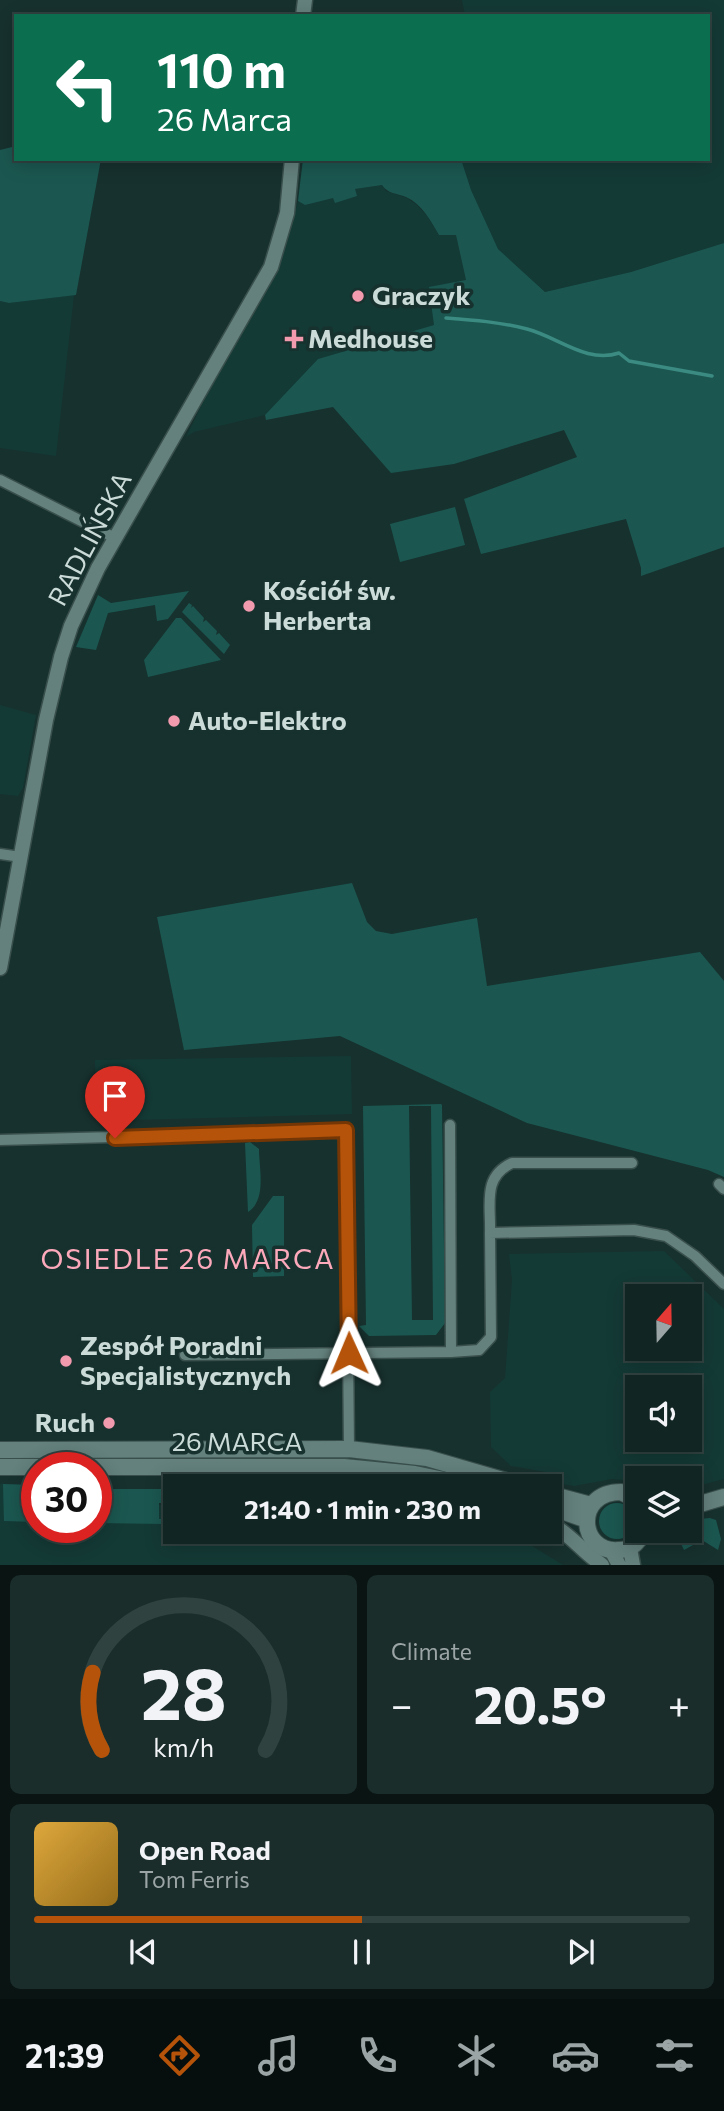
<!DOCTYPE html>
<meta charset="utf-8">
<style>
body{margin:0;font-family:Commissioner,sans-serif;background:#1a2d2a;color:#f1f3f6;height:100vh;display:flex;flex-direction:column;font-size:26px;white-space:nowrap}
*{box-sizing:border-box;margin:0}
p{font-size:23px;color:#9ca5a5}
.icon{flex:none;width:38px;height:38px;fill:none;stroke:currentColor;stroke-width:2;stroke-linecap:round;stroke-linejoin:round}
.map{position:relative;height:1565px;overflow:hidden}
.panel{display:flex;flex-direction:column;gap:10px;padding:10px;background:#091413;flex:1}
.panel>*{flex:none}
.guide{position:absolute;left:14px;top:14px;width:696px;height:147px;border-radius:0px;box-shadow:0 4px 18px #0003,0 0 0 2px #304240;background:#0b6e4f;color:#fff;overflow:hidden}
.needle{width:46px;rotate:20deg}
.buttons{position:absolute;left:625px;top:1284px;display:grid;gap:14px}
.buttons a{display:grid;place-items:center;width:77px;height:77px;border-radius:0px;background:#112522;box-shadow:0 4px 18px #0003,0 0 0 2px #304240;font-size:35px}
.speed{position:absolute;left:21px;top:1452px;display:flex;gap:14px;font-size:35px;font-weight:700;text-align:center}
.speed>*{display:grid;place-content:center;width:91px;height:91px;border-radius:50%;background:#112522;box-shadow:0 4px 18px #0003,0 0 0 2px #304240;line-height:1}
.speed .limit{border:10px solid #d22;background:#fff;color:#111}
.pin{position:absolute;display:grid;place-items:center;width:60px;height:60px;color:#fff;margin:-72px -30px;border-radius:50% 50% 50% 0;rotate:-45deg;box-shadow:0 0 7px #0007}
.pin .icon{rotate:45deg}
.me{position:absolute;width:77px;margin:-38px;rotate:359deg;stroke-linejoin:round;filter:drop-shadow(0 0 5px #0008)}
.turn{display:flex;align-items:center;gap:24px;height:147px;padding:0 28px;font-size:32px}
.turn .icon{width:91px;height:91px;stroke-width:2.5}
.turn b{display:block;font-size:49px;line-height:60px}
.big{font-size:52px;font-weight:700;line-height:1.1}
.panel .tile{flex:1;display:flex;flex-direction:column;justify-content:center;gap:10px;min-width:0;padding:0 24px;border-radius:10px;background:#1a2d2a}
.panel .dial{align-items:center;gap:0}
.dial svg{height:182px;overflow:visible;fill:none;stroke:#304240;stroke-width:7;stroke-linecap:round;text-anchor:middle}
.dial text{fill:#f1f3f6;stroke:none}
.song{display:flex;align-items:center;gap:21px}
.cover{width:84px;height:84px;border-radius:10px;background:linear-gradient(135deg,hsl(40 70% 55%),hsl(40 70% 35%))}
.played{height:7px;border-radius:4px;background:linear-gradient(90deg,#b45309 50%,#304240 50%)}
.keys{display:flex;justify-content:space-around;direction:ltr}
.heat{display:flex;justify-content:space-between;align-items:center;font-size:38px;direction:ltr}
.panel .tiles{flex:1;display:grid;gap:10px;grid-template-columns:1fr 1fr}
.tile:last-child{grid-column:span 2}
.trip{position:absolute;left:163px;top:1474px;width:399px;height:70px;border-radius:0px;background:#112522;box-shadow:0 4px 18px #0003,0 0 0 2px #304240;font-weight:700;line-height:70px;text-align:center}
.tabs{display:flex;height:112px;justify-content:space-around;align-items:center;background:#070f0e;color:#9ca5a5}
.tabs .icon{width:49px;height:49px}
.tabs .on{color:#b45309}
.tabs b{font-size:32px;color:#f1f3f6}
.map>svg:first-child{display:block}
.built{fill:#143a36;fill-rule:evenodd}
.green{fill:#1b5750;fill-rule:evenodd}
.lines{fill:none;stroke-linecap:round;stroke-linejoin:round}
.stream{stroke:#3b8b82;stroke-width:3.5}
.minor-casing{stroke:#394f4c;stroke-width:13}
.tertiary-casing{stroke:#394f4c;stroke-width:17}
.secondary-casing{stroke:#394f4c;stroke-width:18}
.minor{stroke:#64817d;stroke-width:10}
.tertiary{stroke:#64817d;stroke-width:14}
.secondary{stroke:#64817d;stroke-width:16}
.route-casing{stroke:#753606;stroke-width:18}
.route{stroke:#b45309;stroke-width:12}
.poi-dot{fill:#f29aae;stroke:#17312e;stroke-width:2.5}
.labels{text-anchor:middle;stroke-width:7;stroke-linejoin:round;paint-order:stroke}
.poi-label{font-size:26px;font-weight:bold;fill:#cbdbd8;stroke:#17312e;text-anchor:start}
.street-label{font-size:26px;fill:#cbdbd8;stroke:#17312e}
.neighbourhood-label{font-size:28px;letter-spacing:2px;fill:#fca9bb;stroke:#17312e}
</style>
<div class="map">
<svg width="724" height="1565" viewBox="0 0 724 1565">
<rect width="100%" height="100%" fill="#17312e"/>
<!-- built -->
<path class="built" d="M 462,0 L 724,0 L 724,243 L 631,272 L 545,292 L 498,249 L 471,190 L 461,159 L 709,159 L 709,16 L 465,16 Z
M 382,185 L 386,191 L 407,198 L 417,205 L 428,217 L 439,235 L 456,235 L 466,280 L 434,325 L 318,359 L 265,415 L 194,432 L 186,437 L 208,392 L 260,303 L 285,249 L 298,201 L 305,205 L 333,197 L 335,202 L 354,189 Z
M 74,295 L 56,456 L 0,448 L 0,301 L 9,303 Z
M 0,705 L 36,715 L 23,788 L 18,796 L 0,794 Z
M 351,1056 L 352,1114 L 96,1121 L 95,1060 Z
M 664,1251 L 724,1309 L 724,1479 L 690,1488 L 690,1479 L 637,1479 L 637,1486 L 623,1480 L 612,1479 L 574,1486 L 562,1484 L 563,1475 L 511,1466 L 491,1447 L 490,1392 L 505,1378 L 512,1280 L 509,1254 ZM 637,1297 L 690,1297 L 690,1349 L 637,1349 ZM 637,1388 L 690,1388 L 690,1440 L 637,1440 Z
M 3,1483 L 3,1492 L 37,1493 L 37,1528 L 96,1528 L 96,1505 L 168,1505 L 169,1514 L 171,1518 L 175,1520 L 175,1531 L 252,1531 L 276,1537 L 360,1543 L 424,1531 L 508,1531 L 563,1565 L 0,1565 L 0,1484 Z"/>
<!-- green -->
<path class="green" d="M 16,146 L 16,159 L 101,159 L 76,295 L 9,303 L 0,301 L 0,150 Z
M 303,159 L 461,159 L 471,190 L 498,249 L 545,292 L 631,272 L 724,243 L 724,547 L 641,576 L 641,568 L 626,519 L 481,554 L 464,499 L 577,457 L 564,430 L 454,464 L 391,473 L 333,407 L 266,420 L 265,415 L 318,359 L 434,325 L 429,287 L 466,280 L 456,235 L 439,235 C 431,221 422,204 406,197 C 396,193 388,194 382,185 L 355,189 L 357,196 L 335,203 L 333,198 L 305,205 L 298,201 Z
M 455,507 L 465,545 L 400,562 L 390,524 Z
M 189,591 L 168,619 L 157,621 L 155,605 L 108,613 L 96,650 L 76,647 L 98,595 L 111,603 Z
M 189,603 L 192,605 L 191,608 L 193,606 L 204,618 L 203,622 L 206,620 L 217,631 L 216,635 L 219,633 L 230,645 L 224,654 L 182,612 Z
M 176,618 L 181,618 L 221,660 L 148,677 L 144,660 Z
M 352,883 L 367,922 L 376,931 L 392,934 L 477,918 L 487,986 L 700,952 L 724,981 L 724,1177 L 708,1170 L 527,1123 L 340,1036 L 184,1050 L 157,917 Z
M 441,1104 L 442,1105 L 445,1323 L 436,1335 L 369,1336 L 359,1326 L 366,1325 L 363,1106 ZM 409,1106 L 431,1106 L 433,1320 L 412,1320 Z
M 250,1142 L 259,1149 C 259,1168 267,1200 248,1212 L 245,1143 Z
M 273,1196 L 284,1196 L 284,1276 L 253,1277 L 252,1225 Z
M 3,1484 L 37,1485 L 37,1522 L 4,1521 Z
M 96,1489 L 167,1489 L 167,1503 L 159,1503 L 159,1519 L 165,1519 L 165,1524 L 96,1523 Z
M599 1521a18 18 0 1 1 36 0a18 18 0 1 1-36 0Z
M 710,1518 L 716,1520 L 721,1539 L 718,1550 L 702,1540 L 684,1550 L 675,1531 L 690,1531 L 690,1520 Z"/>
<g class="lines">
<!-- stream -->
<path class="stream" d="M 446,318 C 473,320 500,322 527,329 C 558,337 587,364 619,353 L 629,361 L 712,376"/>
<!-- minor casing -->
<g class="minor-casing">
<path id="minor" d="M 0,480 L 115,538
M 0,854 L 21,857
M 450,1125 L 451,1352
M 0,1140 L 346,1131 L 349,1449
M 719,1184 L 724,1189
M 490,1233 C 491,1204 482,1177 512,1163 L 632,1163
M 185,1355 L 451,1352 L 479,1350 L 491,1337 L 490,1233 L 634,1230 L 666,1236 L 695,1256 L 724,1284"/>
</g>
<!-- tertiary casing -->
<g class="tertiary-casing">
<path id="tertiary" d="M 303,16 L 305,0
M 0,968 L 46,720 L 61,657 L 71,626 L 98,568 L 271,267 L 287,213 L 292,159
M 550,1523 C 570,1534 583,1552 602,1565
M 630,1548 L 633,1565
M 611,1550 L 619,1565"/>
</g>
<!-- secondary casing -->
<g class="secondary-casing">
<path id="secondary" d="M 0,1450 L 349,1449 L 427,1458 L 524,1486
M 0,1467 L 344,1467 L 415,1474 L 473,1486
M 550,1494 L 591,1505
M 637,1500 L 621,1492 C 573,1492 579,1554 619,1550 C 632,1550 639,1542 644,1531
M 550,1507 L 587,1520
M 690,1507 L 724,1497"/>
</g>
<!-- minor -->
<use href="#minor" class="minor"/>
<!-- tertiary -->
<use href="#tertiary" class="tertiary"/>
<!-- secondary -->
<use href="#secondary" class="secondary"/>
</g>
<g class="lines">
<!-- route casing -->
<g class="route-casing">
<path id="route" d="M 115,1138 L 346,1130 L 349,1353"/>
</g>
<!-- route -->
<use href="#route" class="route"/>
</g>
<!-- markers -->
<g class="poi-dot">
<circle cx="358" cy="296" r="7"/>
<path d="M290.5 328.5h7v7h7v7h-7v7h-7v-7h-7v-7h7z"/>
<circle cx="249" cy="606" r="7"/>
<circle cx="174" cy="721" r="7"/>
<circle cx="66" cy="1361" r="7"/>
<circle cx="109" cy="1423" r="7"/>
</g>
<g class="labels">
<!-- poi labels -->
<g class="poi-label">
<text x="372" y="305">Graczyk</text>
<text x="308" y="348">Medhouse</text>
<text x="263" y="600">Kościół św.<tspan x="263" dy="30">Herberta</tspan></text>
<text x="188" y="730">Auto-Elektro</text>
<text x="80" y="1355">Zespół Poradni<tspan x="80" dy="30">Specjalistycznych</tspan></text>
<text x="95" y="1432" text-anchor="end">Ruch</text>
</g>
<!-- street labels -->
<g class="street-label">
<text transform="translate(90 539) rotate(-62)" y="9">RADLIŃSKA</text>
<text x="237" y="1451">26 MARCA</text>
</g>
<!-- neighbourhood labels -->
<g class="neighbourhood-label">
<text x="188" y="1269">OSIEDLE 26 MARCA</text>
</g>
</g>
</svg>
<div class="buttons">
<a><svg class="needle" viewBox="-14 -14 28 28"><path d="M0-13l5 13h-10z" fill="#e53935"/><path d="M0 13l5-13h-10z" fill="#9ca5a5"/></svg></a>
<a><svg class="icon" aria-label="sound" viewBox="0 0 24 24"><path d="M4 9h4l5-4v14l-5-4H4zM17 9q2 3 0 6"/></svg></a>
<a><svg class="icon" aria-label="layers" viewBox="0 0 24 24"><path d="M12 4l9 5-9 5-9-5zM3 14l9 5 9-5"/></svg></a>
</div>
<div class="speed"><div class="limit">30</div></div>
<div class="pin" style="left:115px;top:1138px;background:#d93025"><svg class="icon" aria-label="arrive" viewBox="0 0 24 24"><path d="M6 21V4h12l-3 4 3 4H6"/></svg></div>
<svg class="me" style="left:349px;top:1353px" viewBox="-20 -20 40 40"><path d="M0-17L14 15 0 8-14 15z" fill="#b45309" stroke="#fff" stroke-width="4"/></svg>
<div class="trip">21:40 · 1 min · 230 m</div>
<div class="guide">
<div class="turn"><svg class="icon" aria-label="left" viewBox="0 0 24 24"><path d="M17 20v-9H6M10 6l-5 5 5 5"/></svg><div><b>110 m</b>26 Marca</div></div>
</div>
</div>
<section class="panel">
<div class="tiles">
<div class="tile dial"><svg viewBox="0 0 100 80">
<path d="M14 69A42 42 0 1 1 86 69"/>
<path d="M14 69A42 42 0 0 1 10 35" stroke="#b45309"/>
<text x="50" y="56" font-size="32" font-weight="700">28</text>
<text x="50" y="72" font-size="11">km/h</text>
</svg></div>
<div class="tile"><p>Climate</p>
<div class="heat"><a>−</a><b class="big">20.5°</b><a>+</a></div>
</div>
<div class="tile">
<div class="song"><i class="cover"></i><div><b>Open Road</b><p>Tom Ferris</p></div></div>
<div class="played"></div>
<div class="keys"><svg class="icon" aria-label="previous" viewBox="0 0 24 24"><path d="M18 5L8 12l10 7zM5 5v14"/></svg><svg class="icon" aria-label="pause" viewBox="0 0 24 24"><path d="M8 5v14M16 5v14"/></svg><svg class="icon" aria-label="next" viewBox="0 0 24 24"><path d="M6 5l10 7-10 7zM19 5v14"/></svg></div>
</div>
</div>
</section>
<nav class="tabs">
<b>21:39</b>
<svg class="icon on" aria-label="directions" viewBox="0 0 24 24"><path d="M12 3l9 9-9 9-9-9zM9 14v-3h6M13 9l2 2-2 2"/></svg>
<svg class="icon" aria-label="music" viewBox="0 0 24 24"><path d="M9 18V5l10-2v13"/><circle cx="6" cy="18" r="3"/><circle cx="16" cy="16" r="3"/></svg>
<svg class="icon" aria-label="phone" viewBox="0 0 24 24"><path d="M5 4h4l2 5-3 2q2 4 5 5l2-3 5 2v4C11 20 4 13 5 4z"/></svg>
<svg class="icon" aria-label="climate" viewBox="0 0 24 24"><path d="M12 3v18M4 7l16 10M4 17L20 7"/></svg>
<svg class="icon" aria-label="car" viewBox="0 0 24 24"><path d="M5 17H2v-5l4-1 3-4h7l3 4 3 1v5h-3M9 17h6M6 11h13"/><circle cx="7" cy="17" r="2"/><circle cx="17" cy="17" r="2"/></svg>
<svg class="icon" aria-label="filters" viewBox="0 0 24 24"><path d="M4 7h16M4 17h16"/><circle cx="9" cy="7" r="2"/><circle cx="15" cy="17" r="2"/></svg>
</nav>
